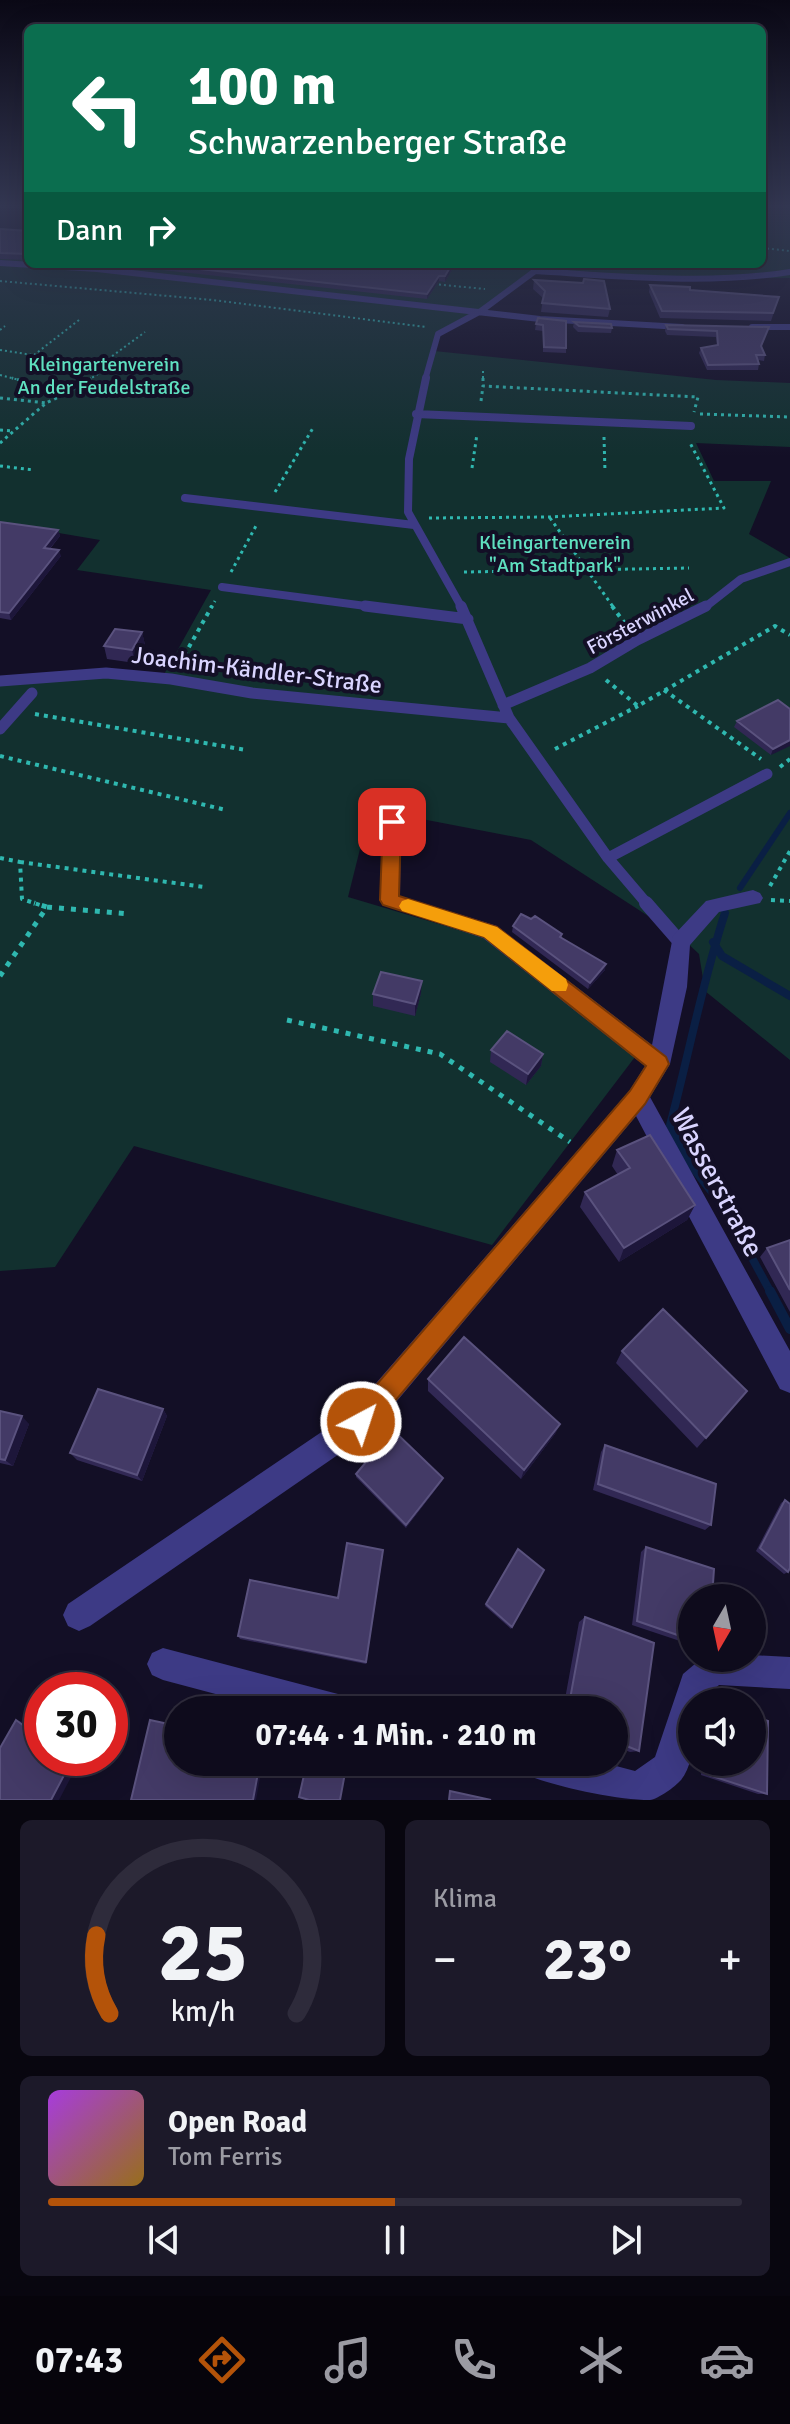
<!DOCTYPE html>
<html lang="de">
<meta charset="utf-8">
<style>
body{margin:0;font-family:Signika,sans-serif;background:#1c1929;color:#f1f3f6;height:100vh;display:flex;flex-direction:column;font-size:30px;white-space:nowrap}
*{box-sizing:border-box;margin:0}
p{font-size:26px;color:#9b9ba3}
.icon{flex:none;width:44px;height:44px;fill:none;stroke:currentColor;stroke-width:2;stroke-linecap:round;stroke-linejoin:round}
.map{position:relative;height:1800px;overflow:hidden}
.side{display:flex;flex-direction:column;gap:20px;padding:20px;background:#08060f;flex:1}
.side>*{flex:none}
.hud{position:absolute;left:24px;top:24px;width:742px;height:244px;border-radius:12px;box-shadow:0 8px 32px #0002,0 0 0 2px #2e2b3b;background:#0b6e4f;color:#fff;overflow:hidden}
.needle{width:52px;rotate:189deg}
.controls{position:absolute;left:678px;top:1584px;display:grid;gap:16px}
.controls a{display:grid;place-items:center;width:88px;height:88px;border-radius:50%;background:#0e0b1c;box-shadow:0 8px 32px #0002,0 0 0 2px #2e2b3b;font-size:40px}
.speed{position:absolute;left:24px;top:1672px;display:flex;gap:16px;font-size:40px;font-weight:700;text-align:center}
.speed>*{display:grid;place-content:center;width:104px;height:104px;border-radius:50%;background:#0e0b1c;box-shadow:0 8px 32px #0002,0 0 0 2px #2e2b3b;line-height:1}
.speed .limit{border:12px solid #d22;background:#fff;color:#111}
.pin{position:absolute;display:grid;place-items:center;width:68px;height:68px;color:#fff;margin:-34px;border-radius:16px;box-shadow:0 4px 12px #0006}
.me{position:absolute;width:88px;margin:-44px;rotate:40deg;stroke-linejoin:round;filter:drop-shadow(0 0 6px #0008)}
.turn{display:flex;align-items:center;gap:28px;height:168px;padding:0 32px;font-size:36px}
.turn .icon{width:104px;height:104px;stroke-width:2.5}
.turn b{display:block;font-size:56px;line-height:68px}
.then{display:flex;align-items:center;height:76px;padding:0 32px;background:#0003;gap:16px;font-size:30px}
.big{font-size:60px;font-weight:700;line-height:1.1}
.side .card{flex:1;display:flex;flex-direction:column;justify-content:center;gap:12px;min-width:0;padding:0 28px;border-radius:12px;background:#1c1929}
.side .dial{align-items:center;gap:0}
.dial svg{height:208px;overflow:visible;fill:none;stroke:#2e2b3b;stroke-width:7;stroke-linecap:round;text-anchor:middle}
.dial text{fill:#f1f3f6;stroke:none}
.song{display:flex;align-items:center;gap:24px}
.cover{width:96px;height:96px;border-radius:12px;background:linear-gradient(135deg,hsl(280 70% 55%),hsl(40 70% 35%))}
.played{height:8px;border-radius:4px;background:linear-gradient(90deg,#b45309 50%,#2e2b3b 50%)}
.keys{display:flex;justify-content:space-around;direction:ltr}
.heat{display:flex;justify-content:space-between;align-items:center;font-size:44px;direction:ltr}
.side .tiles{flex:1;display:grid;gap:20px;grid-template-columns:1fr 1fr}
.card:last-child{grid-column:span 2}
.trip{position:absolute;left:164px;top:1696px;width:464px;height:80px;border-radius:40px;background:#0e0b1c;box-shadow:0 8px 32px #0002,0 0 0 2px #2e2b3b;font-weight:700;line-height:80px;text-align:center}
.menu{display:flex;height:128px;justify-content:space-around;align-items:center;background:#06040b;color:#9b9ba3}
.menu .icon{width:56px;height:56px}
.menu .selected{color:#b45309}
.menu b{font-size:36px;color:#f1f3f6}
.map>svg:first-child{display:block}
.green{fill:#12302f}
.lines{fill:none;stroke-linecap:round;stroke-linejoin:round}
.stream-far2{stroke:#0a1f44;stroke-width:6}
.stream-far1{stroke:#0a1f44;stroke-width:8}
.stream{stroke:#0a1f44;stroke-width:10}
.path-far3{stroke:#2fb8b0;stroke-width:2;stroke-dasharray:2 3;stroke-linecap:butt}
.path-far2{stroke:#2fb8b0;stroke-width:3;stroke-dasharray:3 4;stroke-linecap:butt}
.path-far1{stroke:#2fb8b0;stroke-width:4;stroke-dasharray:4 5;stroke-linecap:butt}
.path{stroke:#2fb8b0;stroke-width:5;stroke-dasharray:5 7;stroke-linecap:butt}
.service-far3{stroke:#3d3a85;stroke-width:6}
.service-far2{stroke:#3d3a85;stroke-width:8}
.service-far1{stroke:#3d3a85;stroke-width:11}
.service{stroke:#3d3a85;stroke-width:14}
.minor{fill:#3d3a85;fill-rule:evenodd}
.wall{fill:#312854}
.shaded-wall{fill:#1d163a}
.building{fill:#433a66;stroke:#5a527e;stroke-width:2}
.route{fill:#b45309;stroke:#753606;stroke-width:2}
.slow{fill:#f59e0b}
.labels{text-anchor:middle;stroke-width:8;stroke-linejoin:round;paint-order:stroke}
.far-park-label{font-size:20px;fill:#5fe0c0;stroke:#130f26}
.far-street-label{font-size:20px;fill:#d9d4ff;stroke:#130f26}
.street-label{font-size:24px;fill:#d9d4ff;stroke:#130f26}
.near-street-label{font-size:28px;fill:#d9d4ff;stroke:#130f26}
</style>
<div class="map">
<svg width="790" height="1800" viewBox="0 0 790 1800">
<rect width="100%" height="100%" fill="#130f26"/>
<!-- green -->
<path class="green" d="M 762,205 L 790,205 L 790,278 L 628,277 L 535,271 L 481,311 L 439,334 L 434,351 L 716,380 L 790,383 L 790,447 L 696,443 L 714,481 L 771,481 L 749,534 L 790,558 L 790,1060 L 705,991 L 699,954 L 682,938 L 531,840 L 370,809 L 348,897 L 486,938 L 638,1053 L 492,1245 L 134,1146 L 55,1267 L 0,1271 L 0,681 L 106,673 L 162,678 L 211,590 L 77,570 L 100,540 L 0,523 L 0,228 L 28,230 L 28,264 L 762,264 Z"/>
<g class="lines">
<!-- stream-far2 -->
<path class="stream-far2" d="M 740,888 L 790,813"/>
<!-- stream-far1 -->
<path class="stream-far1" d="M 725,913 C 702,983 689,1054 670,1125 L 689,1163 L 726,1210 L 771,1293
M 713,942 L 722,956 L 790,996"/>
<!-- stream -->
<path class="stream" d="M 770,1291 L 790,1329"/>
<!-- path-far3 -->
<path class="path-far3" d="M 762,248 L 790,251
M 0,281 L 213,300 L 426,327
M 434,284 L 485,289
M 0,330 L 5,326
M 0,350 L 110,367 L 88,380
M 34,355 L 79,320
M 100,365 L 145,332
M 483,371 L 483,380
M 0,375 L 19,380"/>
<!-- path-far2 -->
<path class="path-far2" d="M 483,378 L 483,386
M 67,393 L 91,378
M 0,398 L 46,403
M 481,401 L 483,386 L 698,397 L 694,412
M 700,414 L 790,417
M 0,430 L 13,431
M 604,437 L 605,472
M 0,443 L 46,403 L 67,393 L 12,378
M 0,466 L 34,470
M 472,468 L 477,434
M 275,492 L 313,428
M 429,518 L 549,517 L 724,508 L 689,441
M 550,518 L 614,608
M 231,572 L 257,524
M 464,572 L 689,568
M 211,608 L 215,601"/>
<!-- path-far1 -->
<path class="path-far1" d="M 612,606 L 626,625
M 180,663 L 212,606
M 606,680 L 638,706 L 775,626 L 790,635
M 664,690 L 761,759
M 35,714 L 246,750
M 555,749 L 638,706
M 0,756 L 226,810
M 780,767 L 790,759
M 0,858 L 20,862 L 22,899 L 40,905
M 20,862 L 204,887
M 770,886 L 790,851
M 771,900 L 790,901"/>
<!-- path -->
<path class="path" d="M 47,907 L 130,914
M 0,976 L 47,907 L 34,903
M 287,1020 L 440,1054 L 570,1142"/>
<!-- service-far3 -->
<path class="service-far3" d="M 0,263 L 97,269 L 540,319 L 682,327
M 752,327 L 790,327
M 425,380 L 438,334 L 481,311 L 535,271 C 619,276 707,285 790,272"/>
<!-- service-far2 -->
<path class="service-far2" d="M 426,378 L 409,459 L 408,512 L 462,608
M 416,414 L 691,426
M 185,498 L 414,525
M 222,587 L 381,608
M 704,608 L 741,579 L 790,562"/>
<!-- service-far1 -->
<path class="service-far1" d="M 365,606 L 468,619
M 461,606 L 509,718 L 608,858 L 648,905
M 0,681 L 106,673 L 171,679 L 252,693 L 509,718
M 503,705 L 590,668 L 637,640 L 706,606
M 0,729 L 32,693
M 608,858 L 767,774"/>
<!-- service -->
<path class="service" d="M 646,903 L 680,942"/>
<!-- minor -->
<path class="minor" d="M 392,815 L 401,822 L 400,896 L 497,926 L 652,1045 L 673,936 L 706,901 L 753,890 L 760,893 L 763,898 L 760,903 L 719,912 L 690,945 L 687,987 L 670,1064 L 650,1097 L 790,1351 L 790,1393 L 780,1389 L 636,1116 L 371,1432 L 90,1626 L 79,1631 L 68,1626 L 63,1615 L 68,1604 L 351,1412 L 630,1090 L 645,1066 L 483,938 L 383,905 L 380,900 L 383,822 Z
M 163,1648 L 338,1694 L 350,1698 L 354,1710 L 276,1710 L 163,1680 L 152,1675 L 147,1664 L 152,1653 Z
M 752,1655 L 790,1657 L 790,1689 L 719,1685 L 707,1695 L 705,1702 L 692,1702 C 692,1725 697,1761 681,1780 C 675,1787 658,1799 650,1800 C 616,1800 556,1787 524,1774 L 519,1762 L 601,1762 L 635,1771 L 655,1757 L 683,1674 L 702,1658 L 752,1658 Z"/>
</g>
<!-- wall -->
<path class="wall" d="M 0,229 L 28,231 L 28,260 L 0,259 Z
M 134,264 L 455,264 L 445,282 L 439,281 L 427,299 L 134,267 Z
M 534,280 L 610,309 L 608,317 L 541,312 L 543,298 L 533,289 Z
M 650,285 L 690,290 L 779,297 L 771,321 L 660,318 L 649,292 Z
M 566,321 L 566,353 L 543,352 L 543,331 L 535,330 L 536,324 Z
M 574,322 L 612,328 L 611,333 L 578,332 L 573,327 Z
M 666,325 L 769,327 L 761,347 L 765,355 L 764,361 L 758,360 L 759,364 L 758,370 L 707,370 L 699,353 L 701,348 L 717,345 L 716,337 L 667,335 L 665,331 Z
M 0,522 L 58,530 L 60,536 L 50,549 L 61,556 L 11,620 L 0,618 Z
M 142,632 L 145,645 L 135,663 L 107,659 L 104,646 Z
M 790,709 L 771,755 L 734,727 L 737,721 Z
M 531,919 L 562,934 L 562,938 L 605,970 L 588,989 L 512,932 L 513,926 Z
M 421,993 L 415,1016 L 373,1006 L 373,994 Z
M 491,1050 L 543,1054 L 541,1066 L 526,1085 L 490,1062 Z
M 617,1150 L 695,1205 L 687,1220 L 619,1262 L 580,1207 L 585,1192 L 618,1175 L 612,1166 Z
M 790,1240 L 790,1312 L 760,1257 L 767,1248 Z
M 622,1351 L 747,1391 L 697,1448 L 616,1363 Z
M 428,1379 L 560,1424 L 555,1434 L 521,1479 L 428,1391 Z
M 163,1409 L 167,1416 L 142,1481 L 77,1460 L 70,1453 Z
M 0,1411 L 29,1424 L 13,1466 L 0,1463 Z
M 605,1445 L 711,1525 L 705,1530 L 593,1490 L 601,1452 Z
M 356,1474 L 443,1478 L 442,1481 L 406,1528 L 356,1477 Z
M 785,1500 L 788,1572 L 784,1574 L 756,1551 L 781,1503 Z
M 646,1547 L 692,1598 L 692,1645 L 632,1625 L 641,1552 Z
M 518,1549 L 544,1570 L 511,1629 L 485,1606 Z
M 383,1554 L 366,1664 L 240,1639 L 238,1636 L 338,1598 Z
M 585,1617 L 639,1751 L 630,1752 L 614,1746 L 614,1710 L 563,1710 L 579,1622 Z
M 702,1762 L 752,1762 L 767,1794 L 758,1794 L 701,1775 Z"/>
<!-- shaded-wall -->
<path class="shaded-wall" d="M 452,264 L 455,264 L 445,282 L 445,276 Z
M 439,276 L 439,281 L 427,299 L 427,294 Z
M 58,530 L 60,536 L 45,554 L 44,548 Z
M 59,550 L 61,556 L 11,620 L 9,613 Z
M 142,632 L 145,645 L 135,663 L 132,650 Z
M 790,740 L 790,746 L 771,755 L 773,749 Z
M 606,964 L 605,970 L 588,989 L 590,983 Z
M 422,981 L 421,993 L 415,1016 L 415,1004 Z
M 543,1054 L 541,1066 L 526,1085 L 528,1074 Z
M 695,1205 L 687,1220 L 619,1262 L 624,1248 Z
M 163,1409 L 167,1416 L 142,1481 L 137,1475 Z
M 22,1416 L 29,1424 L 13,1466 L 5,1460 Z
M 560,1424 L 555,1434 L 521,1479 L 524,1470 Z
M 443,1478 L 442,1481 L 406,1528 L 406,1525 Z
M 383,1550 L 383,1554 L 366,1664 L 366,1662 Z
M 16,1720 L 24,1722 L 42,1734 L 42,1739 Z
M 70,1758 L 76,1758 L 80,1760 L 59,1800 L 51,1800 Z
M 260,1762 L 263,1762 L 256,1800 L 253,1800 Z"/>
<!-- building -->
<path class="building" d="M 0,229 L 28,231 L 28,254 L 0,253 Z
M 154,264 L 452,264 L 445,276 L 439,276 L 427,294 Z
M 584,279 L 604,281 L 610,309 L 542,303 L 545,291 L 534,280 L 583,283 Z
M 650,285 L 690,287 L 690,290 L 779,297 L 773,313 L 662,311 Z
M 538,318 L 566,321 L 566,348 L 544,347 L 543,325 L 536,324 Z
M 574,322 L 611,324 L 612,328 L 579,326 Z
M 666,325 L 769,327 L 761,346 L 765,355 L 756,355 L 759,364 L 708,365 L 701,348 L 718,345 L 717,331 L 668,329 Z
M 0,522 L 58,530 L 44,548 L 59,550 L 9,613 L 0,612 Z
M 115,629 L 142,632 L 132,650 L 104,646 Z
M 778,700 L 790,709 L 790,740 L 773,749 L 737,721 Z
M 521,914 L 531,919 L 535,916 L 562,934 L 560,937 L 606,964 L 590,983 L 513,926 Z
M 381,972 L 422,981 L 415,1004 L 373,994 Z
M 507,1031 L 543,1054 L 528,1074 L 491,1050 Z
M 650,1135 L 695,1205 L 624,1248 L 585,1192 L 630,1168 L 617,1150 Z
M 790,1240 L 790,1290 L 767,1248 Z
M 663,1309 L 747,1391 L 706,1438 L 622,1351 Z
M 464,1337 L 560,1424 L 524,1470 L 428,1379 Z
M 98,1389 L 163,1409 L 137,1475 L 70,1453 Z
M 0,1411 L 22,1416 L 5,1460 L 0,1459 Z
M 393,1430 L 443,1478 L 406,1525 L 356,1474 Z
M 605,1445 L 716,1484 L 711,1525 L 598,1484 Z
M 785,1500 L 790,1504 L 790,1568 L 788,1572 L 760,1548 Z
M 347,1543 L 383,1550 L 366,1662 L 238,1636 L 250,1580 L 338,1598 Z
M 646,1547 L 714,1569 L 712,1598 L 692,1598 L 692,1640 L 637,1621 Z
M 518,1549 L 544,1570 L 512,1627 L 486,1604 Z
M 585,1617 L 654,1643 L 639,1751 L 614,1741 L 614,1710 L 568,1710 Z
M 752,1716 L 768,1721 L 767,1794 L 709,1775 L 709,1762 L 752,1762 Z
M 16,1720 L 42,1739 L 42,1758 L 70,1758 L 72,1760 L 51,1800 L 0,1800 L 0,1748 Z
M 150,1720 L 178,1726 L 178,1762 L 260,1762 L 253,1800 L 131,1800 Z
M 307,1762 L 347,1762 L 340,1800 L 309,1800 L 299,1797 Z
M 450,1791 L 491,1800 L 449,1800 Z"/>
<!-- sky -->
<linearGradient id="sky" x2="0" y2="1"><stop stop-color="#0a0815"/><stop offset="0.45" stop-color="#333752"/><stop offset="1" stop-color="#333752" stop-opacity="0"/></linearGradient>
<rect width="790" height="457" fill="url(#sky)"/>
<!-- route -->
<path class="route" d="M 392,816 L 401,822 L 399,896 L 497,927 L 666,1057 L 669,1064 L 645,1104 L 370,1431 L 361,1434 L 352,1431 L 348,1422 L 352,1413 L 630,1091 L 646,1066 L 484,937 L 383,905 L 380,900 L 383,822 Z"/>
<!-- slow -->
<path class="slow" d="M 408,899 L 497,927 L 566,979 L 568,985 L 566,991 L 552,991 L 484,937 L 402,911 L 399,906 L 402,901 Z"/>
<g class="labels">
<!-- far-park labels -->
<g class="far-park-label">
<text x="104" y="371">Kleingartenverein<tspan x="104" dy="23">An der Feudelstraße</tspan></text>
<text x="555" y="549">Kleingartenverein<tspan x="555" dy="23">"Am Stadtpark"</tspan></text>
</g>
<!-- far-street labels -->
<g class="far-street-label">
<text transform="translate(640 621) rotate(-28)" y="7">Försterwinkel</text>
</g>
<!-- street labels -->
<g class="street-label">
<text transform="translate(257 670) rotate(7)" y="8">Joachim-Kändler-Straße</text>
</g>
<!-- near-street labels -->
<g class="near-street-label">
<text transform="translate(718 1182) rotate(62)" y="10">Wasserstraße</text>
</g>
</g>
</svg>
<div class="controls">
<a><svg class="needle" viewBox="-14 -14 28 28"><path d="M0-13l5 13h-10z" fill="#e53935"/><path d="M0 13l5-13h-10z" fill="#9b9ba3"/></svg></a>
<a><svg class="icon" aria-label="sound" viewBox="0 0 24 24"><path d="M4 9h4l5-4v14l-5-4H4zM17 9q2 3 0 6"/></svg></a>
</div>
<div class="speed"><div class="limit">30</div></div>
<div class="pin" style="left:392px;top:822px;background:#d93025"><svg class="icon" aria-label="arrive" viewBox="0 0 24 24"><path d="M6 21V4h12l-3 4 3 4H6"/></svg></div>
<svg class="me" style="left:361px;top:1422px" viewBox="-20 -20 40 40"><circle r="17" fill="#b45309" stroke="#fff" stroke-width="3"/><path d="M0-11L8 9 0 5-8 9z" fill="#fff"/></svg>
<div class="trip">07:44 · 1 Min. · 210 m</div>
<div class="hud">
<div class="turn"><svg class="icon" aria-label="left" viewBox="0 0 24 24"><path d="M17 20v-9H6M10 6l-5 5 5 5"/></svg><div><b>100 m</b>Schwarzenberger Straße</div></div>
<div class="then">Dann<svg class="icon" aria-label="right" viewBox="0 0 24 24"><path d="M7 20v-9h11M14 6l5 5-5 5"/></svg></div>
</div>
</div>
<section class="side">
<div class="tiles">
<div class="card dial"><svg viewBox="0 0 100 80">
<path d="M14 69A42 42 0 1 1 86 69"/>
<path d="M14 69A42 42 0 0 1 9 39" stroke="#b45309"/>
<text x="50" y="56" font-size="32" font-weight="700">25</text>
<text x="50" y="72" font-size="11">km/h</text>
</svg></div>
<div class="card"><p>Klima</p>
<div class="heat"><a>−</a><b class="big">23°</b><a>+</a></div>
</div>
<div class="card">
<div class="song"><i class="cover"></i><div><b>Open Road</b><p>Tom Ferris</p></div></div>
<div class="played"></div>
<div class="keys"><svg class="icon" aria-label="previous" viewBox="0 0 24 24"><path d="M18 5L8 12l10 7zM5 5v14"/></svg><svg class="icon" aria-label="pause" viewBox="0 0 24 24"><path d="M8 5v14M16 5v14"/></svg><svg class="icon" aria-label="next" viewBox="0 0 24 24"><path d="M6 5l10 7-10 7zM19 5v14"/></svg></div>
</div>
</div>
</section>
<nav class="menu">
<b>07:43</b>
<svg class="icon selected" aria-label="directions" viewBox="0 0 24 24"><path d="M12 3l9 9-9 9-9-9zM9 14v-3h6M13 9l2 2-2 2"/></svg>
<svg class="icon" aria-label="music" viewBox="0 0 24 24"><path d="M9 18V5l10-2v13"/><circle cx="6" cy="18" r="3"/><circle cx="16" cy="16" r="3"/></svg>
<svg class="icon" aria-label="phone" viewBox="0 0 24 24"><path d="M5 4h4l2 5-3 2q2 4 5 5l2-3 5 2v4C11 20 4 13 5 4z"/></svg>
<svg class="icon" aria-label="climate" viewBox="0 0 24 24"><path d="M12 3v18M4 7l16 10M4 17L20 7"/></svg>
<svg class="icon" aria-label="car" viewBox="0 0 24 24"><path d="M5 17H2v-5l4-1 3-4h7l3 4 3 1v5h-3M9 17h6M6 11h13"/><circle cx="7" cy="17" r="2"/><circle cx="17" cy="17" r="2"/></svg>
</nav>
